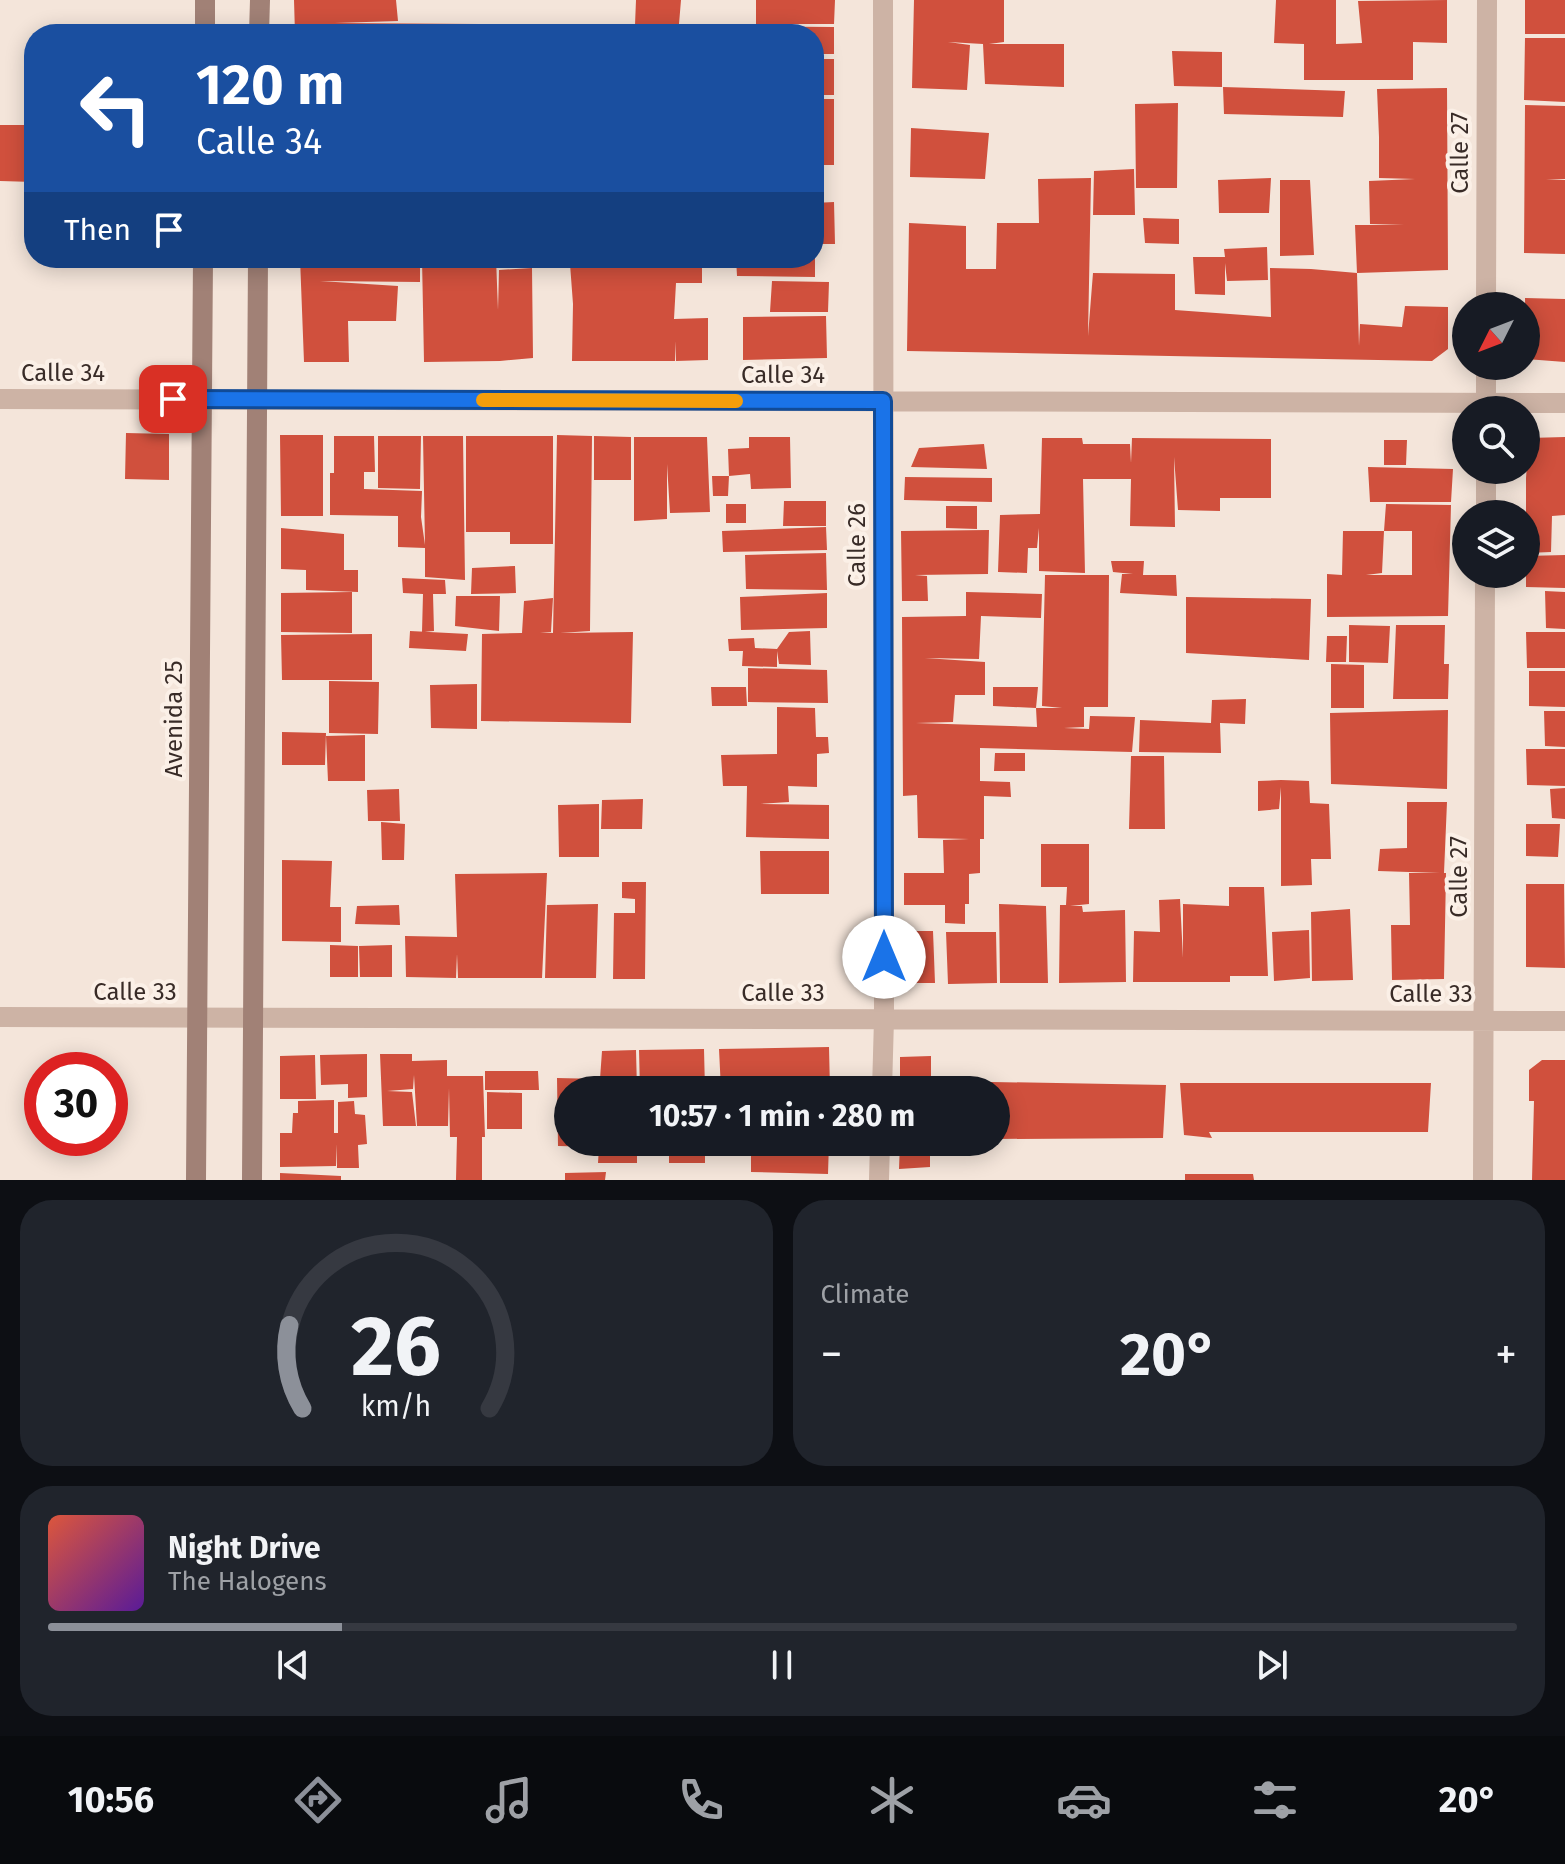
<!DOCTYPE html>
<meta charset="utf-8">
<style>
body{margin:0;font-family:"Fira Sans",sans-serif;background:#20242c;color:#f1f3f6;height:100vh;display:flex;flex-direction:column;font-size:30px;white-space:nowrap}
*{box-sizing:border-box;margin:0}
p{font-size:26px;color:#9ea1a6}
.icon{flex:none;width:44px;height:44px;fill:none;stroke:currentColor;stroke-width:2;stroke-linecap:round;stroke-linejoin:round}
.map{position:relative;height:1180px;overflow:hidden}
.details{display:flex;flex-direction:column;gap:20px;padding:20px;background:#0d0f14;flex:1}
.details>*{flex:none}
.guide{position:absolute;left:24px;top:24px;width:800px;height:244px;border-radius:32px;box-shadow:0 4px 20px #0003;background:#1a4fa0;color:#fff;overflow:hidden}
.needle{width:52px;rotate:228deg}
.fabs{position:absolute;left:1452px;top:292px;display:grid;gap:16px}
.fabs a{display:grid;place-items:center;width:88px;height:88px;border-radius:50%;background:#171b24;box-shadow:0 4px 20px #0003;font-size:40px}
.speed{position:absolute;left:24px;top:1052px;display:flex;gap:16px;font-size:40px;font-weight:700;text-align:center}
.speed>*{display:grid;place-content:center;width:104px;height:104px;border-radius:50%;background:#171b24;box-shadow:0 4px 20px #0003;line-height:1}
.speed .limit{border:12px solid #d22;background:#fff;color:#111}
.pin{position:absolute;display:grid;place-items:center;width:68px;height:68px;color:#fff;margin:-34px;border-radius:16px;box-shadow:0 4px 12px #0006}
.me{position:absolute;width:88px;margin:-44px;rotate:0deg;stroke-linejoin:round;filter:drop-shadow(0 0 6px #0008)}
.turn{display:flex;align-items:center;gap:28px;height:168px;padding:0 40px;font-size:36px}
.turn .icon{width:104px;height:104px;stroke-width:2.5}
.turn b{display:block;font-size:56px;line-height:68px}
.then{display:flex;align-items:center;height:76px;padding:0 40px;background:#0003;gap:16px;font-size:30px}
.big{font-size:60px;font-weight:700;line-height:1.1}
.details .widget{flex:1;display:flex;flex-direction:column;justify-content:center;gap:12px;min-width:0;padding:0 28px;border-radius:32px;background:#20242c}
.details .dial{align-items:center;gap:0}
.dial svg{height:208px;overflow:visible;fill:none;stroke:#363941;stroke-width:7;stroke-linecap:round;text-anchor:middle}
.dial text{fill:#f1f3f6;stroke:none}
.song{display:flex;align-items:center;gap:24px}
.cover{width:96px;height:96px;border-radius:12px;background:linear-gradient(135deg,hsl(10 70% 55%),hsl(270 70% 35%))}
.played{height:8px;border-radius:4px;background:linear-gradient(90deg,#8c9099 20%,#363941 20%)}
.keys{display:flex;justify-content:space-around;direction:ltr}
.heat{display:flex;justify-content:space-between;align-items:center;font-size:44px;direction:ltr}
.details .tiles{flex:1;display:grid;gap:20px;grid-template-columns:1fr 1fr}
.widget:last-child{grid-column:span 2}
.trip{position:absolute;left:554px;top:1076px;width:456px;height:80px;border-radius:40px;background:#171b24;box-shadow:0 4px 20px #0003;font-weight:700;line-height:80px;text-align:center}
.tab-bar{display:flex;height:128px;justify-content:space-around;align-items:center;background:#090b0e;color:#9ea1a6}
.tab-bar .icon{width:56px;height:56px}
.tab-bar .on{color:#8c9099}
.tab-bar b{font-size:36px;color:#f1f3f6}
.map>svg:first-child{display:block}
.building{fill:#d0503d}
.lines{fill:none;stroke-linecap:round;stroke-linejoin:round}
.minor{stroke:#cdb3a5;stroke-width:20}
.secondary{stroke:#a18176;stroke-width:20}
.route-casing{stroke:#114b97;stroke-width:20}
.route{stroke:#1a73e8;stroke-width:14}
.slow{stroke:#f59e0b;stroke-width:14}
.labels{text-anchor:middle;stroke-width:8;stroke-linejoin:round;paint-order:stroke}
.street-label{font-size:24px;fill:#382b27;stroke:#fbf0e7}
</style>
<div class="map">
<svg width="1565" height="1180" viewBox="0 0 1565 1180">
<rect width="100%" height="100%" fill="#f4e5da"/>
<!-- building -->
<path class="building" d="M 294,0 L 396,0 L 398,21 L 335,23 L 479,24 L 478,34 L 295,34 Z
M 636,0 L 681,0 L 679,24 L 671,26 L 834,27 L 834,54 L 814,54 L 814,34 L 591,34 L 590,24 L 635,25 Z
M 756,0 L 835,0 L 834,24 L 756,24 Z
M 914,0 L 1004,0 L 1004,42 L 989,44 L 1064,44 L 1064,87 L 985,84 L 983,44 L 948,42 L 970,45 L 967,90 L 912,88 Z
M 1276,0 L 1336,0 L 1336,44 L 1362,43 L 1358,1 L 1447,0 L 1447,43 L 1413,42 L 1413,80 L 1304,80 L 1304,44 L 1274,43 Z
M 1525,0 L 1565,0 L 1565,34 L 1525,34 Z
M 1525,38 L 1565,38 L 1565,102 L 1524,100 Z
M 1172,51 L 1222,52 L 1222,87 L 1174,86 Z
M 814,59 L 834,59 L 834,95 L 814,95 Z
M 1223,87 L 1345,91 L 1343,117 L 1224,114 Z
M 1447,88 L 1448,270 L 1357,273 L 1355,225 L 1404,225 L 1370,224 L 1369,181 L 1415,179 L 1379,178 L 1379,137 L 1377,89 Z
M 814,99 L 834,99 L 834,165 L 814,165 Z
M 1178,103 L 1177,188 L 1136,188 L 1135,104 Z
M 1525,105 L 1565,106 L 1565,179 L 1546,179 L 1565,180 L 1565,254 L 1524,253 Z
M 0,125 L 34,125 L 34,182 L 0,181 Z
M 911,128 L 989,133 L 985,179 L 910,177 Z
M 1134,169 L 1135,215 L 1093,215 L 1094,171 Z
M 1091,178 L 1088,336 L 1093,273 L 1175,274 L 1175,310 L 1271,317 L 1270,268 L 1311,269 L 1357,273 L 1359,346 L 1360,324 L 1402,327 L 1405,306 L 1448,307 L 1448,349 L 1432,361 L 907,351 L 909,223 L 966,226 L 966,269 L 996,269 L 997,223 L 1039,223 L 1038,179 Z
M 1271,178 L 1269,213 L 1219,213 L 1218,180 Z
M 1280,180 L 1310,180 L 1314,255 L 1280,256 Z
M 834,202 L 835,244 L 814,244 L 814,203 Z
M 1143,218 L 1179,219 L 1179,244 L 1145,243 Z
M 1267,247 L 1268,280 L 1227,281 L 1225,263 L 1225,295 L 1195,294 L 1193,257 L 1225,257 L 1224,249 Z
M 300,258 L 420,258 L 420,282 L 320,281 L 398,286 L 396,321 L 348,321 L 349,362 L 304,362 Z
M 422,258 L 496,258 L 498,310 L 499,270 L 532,268 L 533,358 L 500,361 L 424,362 Z
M 578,258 L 655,258 L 656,266 L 666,267 L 666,258 L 702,258 L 702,283 L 676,283 L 674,319 L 708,318 L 708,360 L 676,361 L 676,341 L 675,361 L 572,361 L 573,304 L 570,264 L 578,264 Z
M 736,258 L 815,258 L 815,277 L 737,276 Z
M 772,281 L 829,282 L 828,312 L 770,312 Z
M 1525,298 L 1565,299 L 1565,362 L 1526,359 Z
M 826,316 L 827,358 L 743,360 L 743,317 Z
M 126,433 L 169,434 L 169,480 L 125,479 Z
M 280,435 L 323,435 L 323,516 L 281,516 Z
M 557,435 L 592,436 L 590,631 L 560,633 L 633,632 L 631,723 L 481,721 L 482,634 L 522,633 L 524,601 L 553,598 L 551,632 L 540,632 L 553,633 Z
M 334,436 L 374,436 L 375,472 L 364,472 L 364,489 L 422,491 L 421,517 L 425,545 L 423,436 L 463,436 L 465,580 L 425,577 L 425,548 L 398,547 L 398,516 L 330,515 L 330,473 L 334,473 Z
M 378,436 L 421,436 L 420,489 L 378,488 Z
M 466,436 L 553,436 L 553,544 L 510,544 L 510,532 L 466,532 Z
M 594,436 L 631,437 L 631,480 L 594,480 Z
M 634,437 L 707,437 L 710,512 L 670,513 L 667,464 L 667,519 L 634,521 Z
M 749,437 L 790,437 L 791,488 L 751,489 L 750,474 L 729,476 L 728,449 L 749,448 Z
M 1565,437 L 1565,515 L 1552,516 L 1551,552 L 1526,553 L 1526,478 L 1529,438 Z
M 1042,438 L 1082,438 L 1083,444 L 1130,444 L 1131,463 L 1132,438 L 1271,439 L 1271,498 L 1220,498 L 1220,511 L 1178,510 L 1174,457 L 1175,527 L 1130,526 L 1131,479 L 1083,479 L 1085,573 L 1039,571 L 1039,528 L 1037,548 L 1028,548 L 1027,573 L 998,572 L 1000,515 L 1040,514 Z
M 1384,440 L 1407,440 L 1406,465 L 1384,465 Z
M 984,444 L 987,469 L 911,467 L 919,448 Z
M 1368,467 L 1453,469 L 1451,502 L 1370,502 Z
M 712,476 L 729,476 L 728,496 L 713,496 Z
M 905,477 L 992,478 L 992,502 L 904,500 Z
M 784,501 L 826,501 L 826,526 L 783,526 Z
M 726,504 L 746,504 L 746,523 L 726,523 Z
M 1386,504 L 1451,505 L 1448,616 L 1327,617 L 1327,574 L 1342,575 L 1343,531 L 1384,531 L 1382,573 L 1366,575 L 1412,575 L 1412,531 L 1384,531 Z
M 946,506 L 977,506 L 977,529 L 946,528 Z
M 826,527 L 827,550 L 723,552 L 722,531 Z
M 281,528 L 344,534 L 344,570 L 358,570 L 358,592 L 306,590 L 306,570 L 281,569 Z
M 989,530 L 988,574 L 915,575 L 927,576 L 928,601 L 902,601 L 901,531 Z
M 826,553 L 827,590 L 746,589 L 745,555 Z
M 1565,555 L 1565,588 L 1526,587 L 1526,556 Z
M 1111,561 L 1144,561 L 1143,575 L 1176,575 L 1177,596 L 1120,593 L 1122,574 L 1133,574 L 1113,572 Z
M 515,566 L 516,593 L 471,594 L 472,568 Z
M 1045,575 L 1109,575 L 1108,707 L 1084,707 L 1084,727 L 1064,728 L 1089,729 L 1090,716 L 1135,717 L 1132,752 L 980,748 L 980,781 L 1010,782 L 1011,797 L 984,796 L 984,839 L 980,839 L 980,873 L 969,874 L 969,904 L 965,904 L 965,924 L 945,923 L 945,905 L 904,905 L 904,873 L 944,873 L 943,840 L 969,839 L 918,838 L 917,795 L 903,796 L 902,617 L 966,616 L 966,592 L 1042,594 L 1041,618 L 981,616 L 979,659 L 925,658 L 985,662 L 985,695 L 955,695 L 953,722 L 916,723 L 1037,727 L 1036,708 L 1062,708 L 1042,706 Z
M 402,578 L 445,580 L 446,594 L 433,594 L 434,631 L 422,632 L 423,594 L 403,593 Z
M 1545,591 L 1565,592 L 1565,629 L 1546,628 Z
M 352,592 L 352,633 L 281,632 L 281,593 Z
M 827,593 L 827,628 L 741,630 L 740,597 Z
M 456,596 L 500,596 L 499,631 L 455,626 Z
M 1186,597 L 1311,599 L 1309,660 L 1186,653 Z
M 1349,625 L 1390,626 L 1388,663 L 1349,662 Z
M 1396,625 L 1445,625 L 1444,664 L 1449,664 L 1448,699 L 1393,699 Z
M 410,631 L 468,634 L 466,651 L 409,648 Z
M 810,631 L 811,665 L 779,664 L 777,651 L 777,667 L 742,666 L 743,651 L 729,651 L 728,639 L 754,638 L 755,648 L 777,649 L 789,632 Z
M 1526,632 L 1565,632 L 1565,668 L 1527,668 Z
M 372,634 L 372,680 L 282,680 L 281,635 Z
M 1327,636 L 1347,636 L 1346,662 L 1326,662 Z
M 1331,664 L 1364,665 L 1364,708 L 1331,708 Z
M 748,668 L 827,670 L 828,703 L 748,702 Z
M 1529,671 L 1565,671 L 1565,707 L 1529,706 Z
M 329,681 L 379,682 L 378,734 L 329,733 Z
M 477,684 L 477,729 L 431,728 L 430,685 Z
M 711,687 L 746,687 L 747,706 L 712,706 Z
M 993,687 L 1038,687 L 1036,708 L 993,706 Z
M 1246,699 L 1245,724 L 1220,723 L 1221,753 L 1139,752 L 1140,720 L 1211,723 L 1212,700 Z
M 777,707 L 815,708 L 816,737 L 828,737 L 829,753 L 817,754 L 817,787 L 788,786 L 789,802 L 760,804 L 829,805 L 829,839 L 746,837 L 747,786 L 723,786 L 721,755 L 777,754 Z
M 1448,710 L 1447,789 L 1331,784 L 1330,713 Z
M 1544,711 L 1565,711 L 1565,747 L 1545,746 Z
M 282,732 L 326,733 L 325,765 L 282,765 Z
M 365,735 L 365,781 L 328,781 L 326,736 Z
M 1526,749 L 1565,749 L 1565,786 L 1527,785 Z
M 995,753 L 1025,753 L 1025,771 L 994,771 Z
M 1131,756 L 1164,756 L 1165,829 L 1129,829 Z
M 1281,780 L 1309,781 L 1310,803 L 1329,804 L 1331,859 L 1311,859 L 1312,885 L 1281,886 L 1281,787 L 1279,809 L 1258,811 L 1258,781 Z
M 1565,788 L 1565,819 L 1552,818 L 1550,789 Z
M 399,789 L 400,821 L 368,821 L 367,790 Z
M 643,799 L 642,829 L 601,829 L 602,800 Z
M 1407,802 L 1447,802 L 1444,873 L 1446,873 L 1444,979 L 1392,980 L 1391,925 L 1410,925 L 1409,873 L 1440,873 L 1378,871 L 1380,849 L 1407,848 Z
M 599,804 L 599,857 L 559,857 L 558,805 Z
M 381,822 L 405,824 L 404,860 L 382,860 Z
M 1526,824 L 1560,824 L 1558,857 L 1526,856 Z
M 1041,844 L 1089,844 L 1089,904 L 1070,906 L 1082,906 L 1083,912 L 1125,910 L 1126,982 L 1059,983 L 1060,905 L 1066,905 L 1067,887 L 1041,887 Z
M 760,851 L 829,851 L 829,894 L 761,894 Z
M 282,860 L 332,861 L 330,907 L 341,907 L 341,942 L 282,941 Z
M 547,873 L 542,978 L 458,978 L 457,954 L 456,978 L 406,977 L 405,936 L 457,937 L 455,874 Z
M 622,882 L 646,882 L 645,979 L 613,979 L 614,913 L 635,913 L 635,899 L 622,898 Z
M 1526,884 L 1564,884 L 1565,968 L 1526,967 Z
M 1229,887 L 1264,887 L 1268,976 L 1230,976 L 1230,982 L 1133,982 L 1134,931 L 1160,932 L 1159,900 L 1180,899 L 1183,958 L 1183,904 L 1229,906 Z
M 598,904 L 596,978 L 545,978 L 547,905 Z
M 999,904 L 1046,906 L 1048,983 L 1000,983 Z
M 399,905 L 400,925 L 355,924 L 357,906 Z
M 1350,909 L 1353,980 L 1312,981 L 1311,912 Z
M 1309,930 L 1310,978 L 1274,981 L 1272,932 Z
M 904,931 L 933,931 L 935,983 L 905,983 Z
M 946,932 L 996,932 L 997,983 L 948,984 Z
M 330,945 L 358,946 L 358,977 L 330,977 Z
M 392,945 L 392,977 L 360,977 L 359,946 Z
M 829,1047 L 830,1090 L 721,1090 L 719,1049 Z
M 704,1049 L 705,1090 L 640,1090 L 639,1050 Z
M 636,1050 L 637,1090 L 568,1090 L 568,1142 L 637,1142 L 637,1163 L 598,1163 L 599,1147 L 558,1146 L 557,1078 L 600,1079 L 602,1051 Z
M 367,1054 L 367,1097 L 348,1098 L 348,1084 L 321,1085 L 320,1055 Z
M 380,1054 L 412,1054 L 412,1061 L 447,1060 L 447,1076 L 483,1076 L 485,1137 L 482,1137 L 482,1180 L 456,1180 L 457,1137 L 450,1137 L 449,1088 L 448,1126 L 417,1126 L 414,1075 L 413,1089 L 387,1091 L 412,1092 L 416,1126 L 383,1126 Z
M 315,1055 L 316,1099 L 280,1099 L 280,1056 Z
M 931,1056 L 931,1090 L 900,1090 L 900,1057 Z
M 1542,1060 L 1565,1060 L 1565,1180 L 1532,1180 L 1534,1101 L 1529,1101 L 1529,1070 Z
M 485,1071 L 538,1071 L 539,1090 L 485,1090 Z
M 938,1081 L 1166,1085 L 1163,1138 L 996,1139 L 996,1090 L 938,1090 Z
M 1180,1083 L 1431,1083 L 1428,1132 L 1209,1132 L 1212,1138 L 1184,1135 Z
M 487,1092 L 522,1093 L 522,1129 L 487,1129 Z
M 334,1100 L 334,1133 L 338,1133 L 338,1102 L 354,1101 L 355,1114 L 365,1115 L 367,1144 L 358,1145 L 359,1168 L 337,1168 L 337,1144 L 336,1166 L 280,1167 L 280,1133 L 292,1133 L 293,1113 L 298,1113 L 298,1101 Z
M 669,1142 L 705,1142 L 705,1163 L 669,1163 Z
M 751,1142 L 829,1142 L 828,1174 L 751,1172 Z
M 900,1142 L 930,1142 L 930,1167 L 899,1169 Z
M 606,1172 L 605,1180 L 565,1180 L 565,1173 Z
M 280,1173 L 341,1176 L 341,1180 L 280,1180 Z
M 1185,1174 L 1253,1174 L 1254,1180 L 1185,1180 Z"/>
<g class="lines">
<!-- minor -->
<path class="minor" d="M 1486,306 L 1487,0
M 0,399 L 1565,403
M 1486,410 L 1486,366
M 1486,514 L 1486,470
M 0,1017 L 1565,1021
M 882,1090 L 884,1019 L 883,0
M 879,1180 L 880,1142
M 1483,1180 L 1485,574"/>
<!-- secondary -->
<path class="secondary" d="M 205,34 L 205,0
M 259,34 L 260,0
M 196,1180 L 203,258
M 252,1180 L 258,258"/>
</g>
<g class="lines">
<!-- route casing -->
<g class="route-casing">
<path id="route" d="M 173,399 L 883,401 L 884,957"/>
</g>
<!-- route -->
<use href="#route" class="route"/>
<!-- slow -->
<path class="slow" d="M 483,400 L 736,401"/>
</g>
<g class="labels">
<!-- street labels -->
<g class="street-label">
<text transform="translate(1460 153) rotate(-90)" y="8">Calle 27</text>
<text x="63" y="381">Calle 34</text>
<text x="783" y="383">Calle 34</text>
<text transform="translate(857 545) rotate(-90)" y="8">Calle 26</text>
<text transform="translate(174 719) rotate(-90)" y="8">Avenida 25</text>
<text transform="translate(1459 877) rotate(-90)" y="8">Calle 27</text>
<text x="135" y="1000">Calle 33</text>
<text x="783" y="1001">Calle 33</text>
<text x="1431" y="1002">Calle 33</text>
</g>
</g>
</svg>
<div class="fabs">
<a><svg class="needle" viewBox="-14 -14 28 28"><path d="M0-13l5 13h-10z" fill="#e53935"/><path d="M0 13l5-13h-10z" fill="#9ea1a6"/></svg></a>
<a><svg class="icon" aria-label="search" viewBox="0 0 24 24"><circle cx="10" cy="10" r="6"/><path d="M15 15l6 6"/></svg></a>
<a><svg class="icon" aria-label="layers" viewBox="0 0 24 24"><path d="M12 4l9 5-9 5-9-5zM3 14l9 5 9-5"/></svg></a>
</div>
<div class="speed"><div class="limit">30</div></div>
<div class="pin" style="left:173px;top:399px;background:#d93025"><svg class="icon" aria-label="arrive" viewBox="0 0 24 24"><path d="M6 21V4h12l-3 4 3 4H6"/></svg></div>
<svg class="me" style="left:884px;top:957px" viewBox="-20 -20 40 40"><circle r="19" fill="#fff"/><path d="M0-13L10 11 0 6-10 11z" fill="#1a73e8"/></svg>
<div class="trip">10:57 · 1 min · 280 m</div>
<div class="guide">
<div class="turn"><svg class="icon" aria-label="left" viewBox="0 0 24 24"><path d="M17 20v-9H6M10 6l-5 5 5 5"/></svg><div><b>120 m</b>Calle 34</div></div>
<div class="then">Then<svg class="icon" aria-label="arrive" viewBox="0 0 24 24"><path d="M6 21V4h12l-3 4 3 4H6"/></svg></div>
</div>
</div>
<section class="details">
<div class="tiles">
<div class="widget dial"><svg viewBox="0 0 100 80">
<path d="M14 69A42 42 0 1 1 86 69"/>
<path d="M14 69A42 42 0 0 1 9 37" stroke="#8c9099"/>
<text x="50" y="56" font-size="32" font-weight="700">26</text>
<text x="50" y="72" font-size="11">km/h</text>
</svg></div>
<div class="widget"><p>Climate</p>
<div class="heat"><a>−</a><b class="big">20°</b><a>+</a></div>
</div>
<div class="widget">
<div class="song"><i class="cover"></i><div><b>Night Drive</b><p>The Halogens</p></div></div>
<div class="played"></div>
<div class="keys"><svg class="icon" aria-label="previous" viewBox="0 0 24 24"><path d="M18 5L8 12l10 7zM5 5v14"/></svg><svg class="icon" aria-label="pause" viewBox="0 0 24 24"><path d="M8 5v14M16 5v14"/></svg><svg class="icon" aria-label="next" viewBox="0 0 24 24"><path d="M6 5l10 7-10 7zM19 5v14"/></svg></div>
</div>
</div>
</section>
<nav class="tab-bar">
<b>10:56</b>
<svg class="icon on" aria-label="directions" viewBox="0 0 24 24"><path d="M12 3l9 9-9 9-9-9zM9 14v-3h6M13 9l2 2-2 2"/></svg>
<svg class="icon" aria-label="music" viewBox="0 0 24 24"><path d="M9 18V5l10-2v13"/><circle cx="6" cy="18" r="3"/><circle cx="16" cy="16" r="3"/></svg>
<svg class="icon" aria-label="phone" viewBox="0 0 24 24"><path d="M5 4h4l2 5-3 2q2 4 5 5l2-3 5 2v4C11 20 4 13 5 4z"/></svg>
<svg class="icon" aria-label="climate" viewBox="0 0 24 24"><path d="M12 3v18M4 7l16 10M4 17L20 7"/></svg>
<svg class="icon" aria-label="car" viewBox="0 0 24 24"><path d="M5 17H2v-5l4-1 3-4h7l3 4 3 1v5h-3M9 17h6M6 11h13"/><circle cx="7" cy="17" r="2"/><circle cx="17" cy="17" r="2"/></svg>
<svg class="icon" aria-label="filters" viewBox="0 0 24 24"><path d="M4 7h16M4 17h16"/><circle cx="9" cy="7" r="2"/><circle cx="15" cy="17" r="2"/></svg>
<b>20°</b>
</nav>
